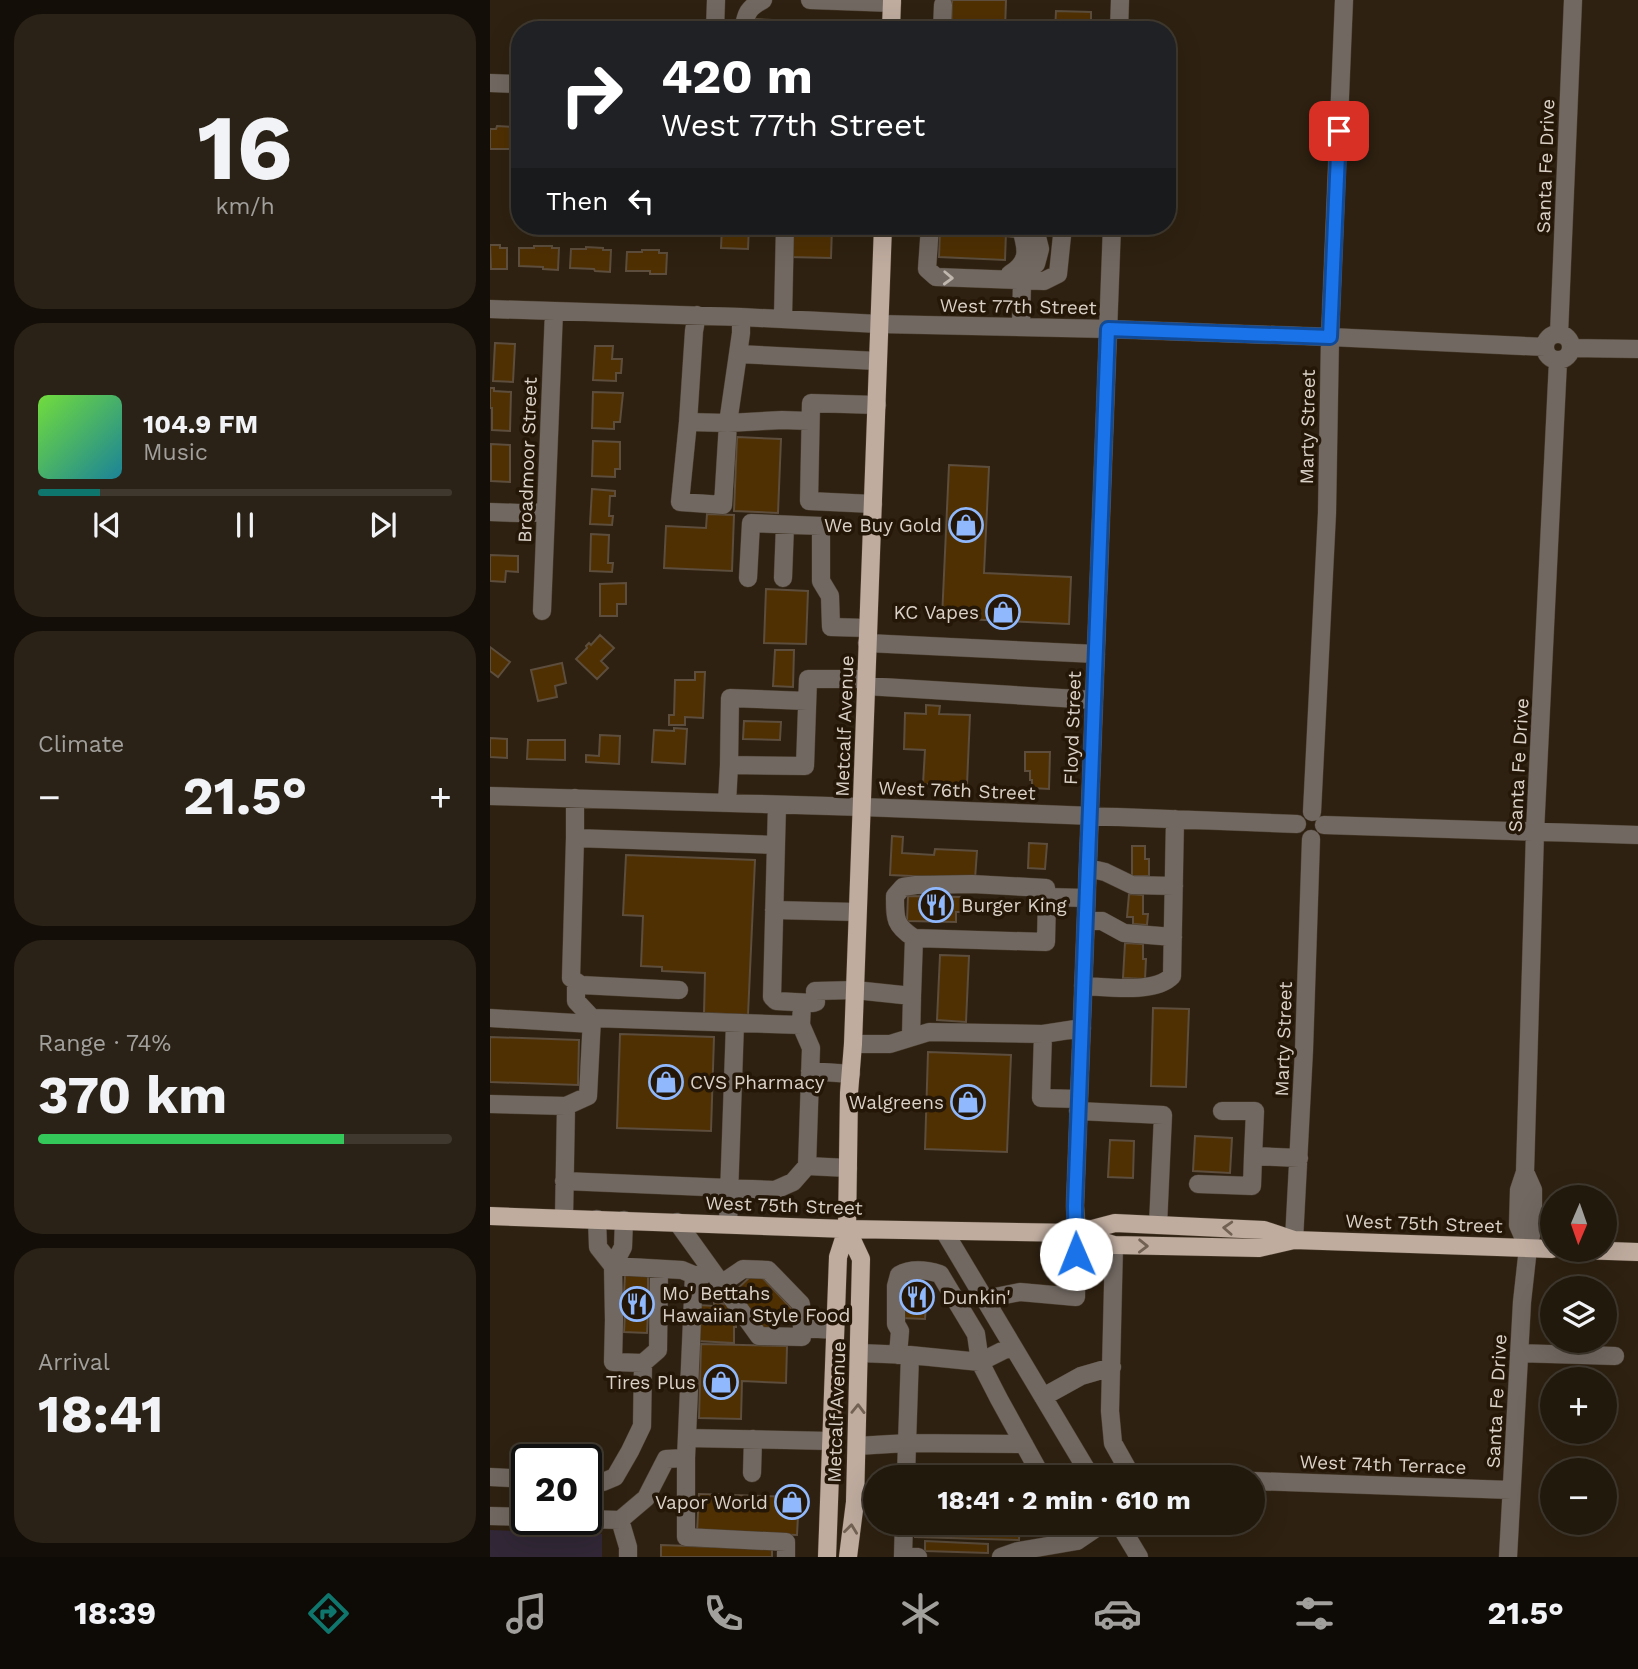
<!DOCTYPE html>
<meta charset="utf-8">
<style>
body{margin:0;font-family:"Work Sans",sans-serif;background:#2a2216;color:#f1f3f6;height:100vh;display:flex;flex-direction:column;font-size:26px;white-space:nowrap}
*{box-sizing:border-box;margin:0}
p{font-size:23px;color:#a2a09d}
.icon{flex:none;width:38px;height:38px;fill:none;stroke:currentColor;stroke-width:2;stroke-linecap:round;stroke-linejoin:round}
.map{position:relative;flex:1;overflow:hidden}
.panel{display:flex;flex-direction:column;gap:14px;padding:14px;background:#130e07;width:490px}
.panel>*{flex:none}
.banner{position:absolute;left:21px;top:21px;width:665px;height:214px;border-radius:28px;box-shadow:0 7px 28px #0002,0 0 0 2px #3f382e;background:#202124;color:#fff;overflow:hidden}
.needle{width:46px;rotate:182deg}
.tools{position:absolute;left:1050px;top:1185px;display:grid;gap:14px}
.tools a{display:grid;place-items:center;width:77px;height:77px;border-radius:50%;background:#22190d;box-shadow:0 7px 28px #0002,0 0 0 2px #3f382e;font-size:35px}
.speed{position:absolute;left:21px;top:1444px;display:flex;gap:14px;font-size:35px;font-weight:700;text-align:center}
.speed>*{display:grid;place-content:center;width:91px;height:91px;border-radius:50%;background:#22190d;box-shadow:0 7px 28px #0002,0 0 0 2px #3f382e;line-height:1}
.speed .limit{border:4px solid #111;border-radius:10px;background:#fff;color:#111}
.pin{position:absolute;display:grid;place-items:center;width:60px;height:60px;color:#fff;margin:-30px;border-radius:14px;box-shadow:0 4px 10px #0006}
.me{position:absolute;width:77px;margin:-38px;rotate:359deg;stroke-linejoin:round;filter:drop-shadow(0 0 5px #0008)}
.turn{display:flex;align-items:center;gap:24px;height:147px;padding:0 35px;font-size:32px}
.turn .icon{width:91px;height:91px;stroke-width:2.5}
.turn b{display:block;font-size:49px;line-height:60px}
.then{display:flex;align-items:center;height:66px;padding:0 35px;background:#0003;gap:14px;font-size:26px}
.big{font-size:52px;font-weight:700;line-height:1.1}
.panel .tile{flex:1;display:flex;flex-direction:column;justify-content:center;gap:10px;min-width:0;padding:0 24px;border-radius:28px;background:#2a2216}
.panel .dial{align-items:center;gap:0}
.dial b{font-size:91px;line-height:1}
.song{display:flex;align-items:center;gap:21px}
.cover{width:84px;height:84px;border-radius:10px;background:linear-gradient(135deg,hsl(100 70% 55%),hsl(190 70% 35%))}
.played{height:7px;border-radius:4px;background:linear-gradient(90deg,#0f766e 15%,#3f382e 15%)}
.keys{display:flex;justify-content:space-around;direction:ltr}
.heat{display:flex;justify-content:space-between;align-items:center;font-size:38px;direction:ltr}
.charge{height:10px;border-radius:5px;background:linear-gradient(90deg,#34c759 74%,#3f382e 0)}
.trip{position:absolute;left:373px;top:1465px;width:402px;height:70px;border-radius:35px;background:#22190d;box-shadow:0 7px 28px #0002,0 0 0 2px #3f382e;font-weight:700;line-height:70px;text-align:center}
.tabs{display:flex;height:112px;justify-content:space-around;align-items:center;background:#0e0a05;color:#a2a09d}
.tabs .icon{width:49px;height:49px}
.tabs .on{color:#0f766e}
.tabs b{font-size:32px;color:#f1f3f6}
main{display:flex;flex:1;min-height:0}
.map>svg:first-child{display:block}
.education{fill:#312736}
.building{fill:#4f3003;stroke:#5c4d3c;stroke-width:2}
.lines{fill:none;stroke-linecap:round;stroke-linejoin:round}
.minor-casing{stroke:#4a3d2e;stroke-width:19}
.major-casing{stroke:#4a3d2e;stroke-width:19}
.minor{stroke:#716861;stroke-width:18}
.major{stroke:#bfac9f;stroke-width:18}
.oneway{stroke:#c0b7ae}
.oneway2{stroke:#726254}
.route-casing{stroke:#114b97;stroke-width:18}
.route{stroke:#1a73e8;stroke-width:12}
.labels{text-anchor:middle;stroke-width:7;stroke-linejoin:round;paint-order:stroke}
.street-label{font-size:19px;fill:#dad1c7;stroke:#251708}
.poi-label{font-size:19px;fill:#dad1c7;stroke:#251708;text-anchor:end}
</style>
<main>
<section class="panel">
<div class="tile dial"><b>16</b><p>km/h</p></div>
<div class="tile">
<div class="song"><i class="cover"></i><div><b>104.9 FM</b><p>Music</p></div></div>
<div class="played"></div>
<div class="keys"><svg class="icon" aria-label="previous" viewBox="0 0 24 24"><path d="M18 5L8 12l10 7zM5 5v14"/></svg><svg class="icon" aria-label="pause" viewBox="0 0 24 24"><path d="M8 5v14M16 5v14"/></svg><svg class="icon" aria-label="next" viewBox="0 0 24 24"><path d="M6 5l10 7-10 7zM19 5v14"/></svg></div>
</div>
<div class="tile"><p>Climate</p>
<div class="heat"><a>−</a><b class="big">21.5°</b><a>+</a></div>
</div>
<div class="tile"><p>Range · 74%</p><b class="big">370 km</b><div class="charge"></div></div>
<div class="tile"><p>Arrival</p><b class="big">18:41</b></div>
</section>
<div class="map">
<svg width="1148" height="1557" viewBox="0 0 1148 1557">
<rect width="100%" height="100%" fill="#2e2111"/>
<!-- education -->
<path class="education" d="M 0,1530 L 112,1534 L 112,1557 L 0,1557 Z"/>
<!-- building -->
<path class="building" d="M 462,0 L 516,0 L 515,30 L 461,30 Z
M 566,11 L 601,12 L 601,30 L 565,30 Z
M 263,19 L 373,24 L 373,30 L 263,30 Z
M 7,126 L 23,127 L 22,149 L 0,149 L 0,129 L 6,129 Z
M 232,226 L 259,226 L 258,249 L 231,248 Z
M 300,226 L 342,226 L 341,258 L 299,257 Z
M 450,230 L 516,232 L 515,260 L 449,257 Z
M 0,245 L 10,245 L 10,248 L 17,248 L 17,269 L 1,269 Z
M 44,246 L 62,246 L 62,248 L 69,248 L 68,270 L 53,269 L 53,267 L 29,266 L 29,248 L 44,248 Z
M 96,247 L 113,248 L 113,250 L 121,250 L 120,272 L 105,271 L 104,269 L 80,268 L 81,249 L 96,249 Z
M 152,250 L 169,250 L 169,253 L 177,253 L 176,274 L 160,274 L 160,271 L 136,271 L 137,252 L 152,252 Z
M 5,343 L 25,344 L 23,382 L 3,381 Z
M 105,346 L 123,346 L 122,359 L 132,359 L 131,373 L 126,373 L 126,381 L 103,380 Z
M 0,388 L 4,388 L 4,391 L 21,392 L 20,431 L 2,430 L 2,408 L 0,408 Z
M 103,392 L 133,393 L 130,422 L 124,422 L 124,429 L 102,428 Z
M 247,437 L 291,439 L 288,513 L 244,511 Z
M 103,441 L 130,442 L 130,469 L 125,469 L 125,477 L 102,476 Z
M 1,444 L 20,445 L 20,482 L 1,481 Z
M 459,465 L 499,467 L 494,573 L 581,577 L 579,624 L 452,618 Z
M 102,489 L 125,491 L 125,496 L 120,496 L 119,516 L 123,516 L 122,525 L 100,524 Z
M 217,514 L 244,515 L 242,571 L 174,568 L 176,526 L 216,528 Z
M 101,534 L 119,535 L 118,563 L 123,563 L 122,572 L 100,571 Z
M 0,555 L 28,556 L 28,572 L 16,571 L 15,582 L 0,581 Z
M 136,583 L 136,604 L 127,604 L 127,616 L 110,616 L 110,584 Z
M 276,589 L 318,591 L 316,644 L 274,643 Z
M 110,635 L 124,648 L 111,661 L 118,668 L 107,679 L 86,659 L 97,648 L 96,646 L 99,643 L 101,645 Z
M 0,647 L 20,662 L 8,677 L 0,671 Z
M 285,650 L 304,650 L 303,687 L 283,686 Z
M 72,663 L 76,683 L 65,686 L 67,697 L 48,701 L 41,670 Z
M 205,672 L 215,672 L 213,718 L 195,717 L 195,725 L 179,725 L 179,715 L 184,715 L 185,680 L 205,680 Z
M 436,705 L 450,706 L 449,714 L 480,715 L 477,785 L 433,784 L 435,750 L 414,749 L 415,713 L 436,714 Z
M 254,721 L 291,722 L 290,740 L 253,739 Z
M 184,728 L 197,729 L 195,764 L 162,762 L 164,730 L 184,731 Z
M 110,735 L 130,736 L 129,764 L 96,762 L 96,755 L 109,756 Z
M 0,738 L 17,739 L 17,758 L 0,757 Z
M 38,740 L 75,740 L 75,760 L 37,759 Z
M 535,752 L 560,752 L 559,789 L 542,788 L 542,780 L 540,780 L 540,771 L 535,771 Z
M 402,836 L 413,837 L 412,853 L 444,855 L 445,849 L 487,851 L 485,879 L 400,875 Z
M 539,843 L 557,844 L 555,869 L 538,868 Z
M 642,846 L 655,846 L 655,859 L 659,859 L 659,876 L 642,876 Z
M 136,855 L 265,860 L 258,1015 L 214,1013 L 215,973 L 172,971 L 172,967 L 151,966 L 153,916 L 133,915 Z
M 639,894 L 653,895 L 653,914 L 658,914 L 657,925 L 643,924 L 643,917 L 637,917 Z
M 418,896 L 474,897 L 473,912 L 466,912 L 466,922 L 417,921 Z
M 635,943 L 653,944 L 653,959 L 656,959 L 655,979 L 633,978 Z
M 450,955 L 479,956 L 476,1022 L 447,1020 Z
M 663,1008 L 699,1009 L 696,1087 L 661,1086 Z
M 130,1034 L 224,1037 L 221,1131 L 127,1128 Z
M 0,1037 L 89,1040 L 88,1085 L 0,1082 Z
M 438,1052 L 521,1055 L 517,1152 L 435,1149 Z
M 705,1136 L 742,1138 L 740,1173 L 703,1171 Z
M 620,1140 L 644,1141 L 643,1178 L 618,1177 Z
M 266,1271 L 303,1310 L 278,1334 L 241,1295 Z
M 135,1275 L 158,1276 L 158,1291 L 162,1291 L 161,1313 L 158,1313 L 157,1333 L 134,1332 L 135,1312 L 133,1312 Z
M 412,1288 L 442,1289 L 441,1305 L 436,1305 L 435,1319 L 411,1318 Z
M 224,1303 L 236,1304 L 246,1316 L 246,1327 L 244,1327 L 244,1343 L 207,1341 L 208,1305 L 224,1306 Z
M 211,1344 L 297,1346 L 296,1383 L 252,1381 L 251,1419 L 209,1418 Z
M 427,1470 L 531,1473 L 531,1477 L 427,1477 Z
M 209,1494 L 309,1497 L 307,1535 L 207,1532 Z
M 425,1522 L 530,1522 L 529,1540 L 425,1537 Z
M 435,1541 L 498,1544 L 498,1553 L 435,1551 Z
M 171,1545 L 282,1549 L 282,1557 L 171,1557 Z"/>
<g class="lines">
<!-- minor casing -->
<g class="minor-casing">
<path id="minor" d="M 320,0 L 402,3
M 225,30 L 226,0
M 253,30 C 256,13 258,8 273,0
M 452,30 L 453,5
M 629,30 L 630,0
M 0,83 L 30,84
M 440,226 L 437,269 L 446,277 L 554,281 L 568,274 L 573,226
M 490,226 L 531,229 L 547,237 L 550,249 L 546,264 L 539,269 L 527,270
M 520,274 C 540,262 537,249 531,229
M 0,309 L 251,317 L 389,324 L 618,329 L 840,337 L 1055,347
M 251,317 L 251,333 L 248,354 L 387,361
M 293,318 L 295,226
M 531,327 L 532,281
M1055 347a13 13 0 1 1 26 0a13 13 0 1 1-26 0Z
M 1069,334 L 1083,0
M 1081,348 L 1148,349
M 248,354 L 238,423 L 292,420 L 320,421
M 198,422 L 238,423 L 233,505 L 190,502 L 198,422 L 204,331 L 207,315
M 383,504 L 319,501 L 321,403 L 387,405
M 0,512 L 29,513 L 56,512
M 258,578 L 261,523 L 331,526 L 331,581 L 340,596 L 341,627 L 378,628
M 293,578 L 295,525
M 52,611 L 64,311
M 377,643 L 606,654
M 376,686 L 604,700
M 239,765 L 240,698 L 317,701
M 0,796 L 372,807 L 807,824
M 85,798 L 85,838 L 286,845
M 237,803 L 239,765 L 315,766 L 318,679 L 376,679
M 287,805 L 282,997 L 286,1001 L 323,1003 L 326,1002 L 325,991 L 365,990 L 422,996 L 421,1037
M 822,812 L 837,513 L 840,337 L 854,0
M 834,825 L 1148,835
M 85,838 L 81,978 L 91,985 L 189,990
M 598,868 L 615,872 L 642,885 L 684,886
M 284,910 L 367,912
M 596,920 L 612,921 L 634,933 L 683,937
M 424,938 C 404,925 405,918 405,896 L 413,887 L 426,885 L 482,884 L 556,888 L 557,897
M 86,982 L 86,1001 L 102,1018
M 593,986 C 617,987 665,994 682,976 L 685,819
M 422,996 L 424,938 L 556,942 L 557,897 L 596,898
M 0,1018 L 102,1024
M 553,1034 L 592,1028
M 363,1044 L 400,1044 L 439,1032 L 553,1034 L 551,1098 L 589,1099
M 320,1071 L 361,1074
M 0,1104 L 76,1106 L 98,1096 L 102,1018 L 311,1025 L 312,1003
M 588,1111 L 673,1115 L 668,1225
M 732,1111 L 765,1111 L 763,1156 L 809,1158
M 317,1166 L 358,1168
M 74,1181 L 285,1190 L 303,1182 L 317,1166 L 321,1048 L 311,1025
M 708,1184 L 762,1186 L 763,1156
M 74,1218 L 76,1106
M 107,1219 L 108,1247 L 123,1266 L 192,1270 L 204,1275 L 214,1275
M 134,1220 L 133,1247 L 123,1266 L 124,1320 L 123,1362 L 153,1363 L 168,1350 L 169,1269
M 187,1222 L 269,1336 L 312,1337 L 312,1328
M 238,1224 L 245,1023
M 454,1231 L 601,1477
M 804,1240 L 814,1050 L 821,839
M 1038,1248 L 1028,1225 L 1029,1190 L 1035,1172 L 1045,832 L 1068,361
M 231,1284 L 253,1269 L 278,1270 L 311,1304 L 312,1328 L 345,1330
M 495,1299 L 530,1292 L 586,1297 L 587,1233 L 585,1206 L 622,226
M 369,1353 L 420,1355 L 490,1362 L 509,1399 L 552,1477
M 1029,1353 L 1125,1356
M 408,1355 L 410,1331 L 406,1324 L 406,1286 L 409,1275 C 421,1268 437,1270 450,1274 L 486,1334 L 490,1362 L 522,1346
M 420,1355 L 417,1443 L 534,1444
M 553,1397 L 591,1376 L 622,1367
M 197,1438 L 341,1441
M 367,1446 L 417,1443 L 416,1477
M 196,1458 L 204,1275
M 262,1473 L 263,1439
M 0,1477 L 37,1479
M 621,1477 L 637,1468 L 623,1443 L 620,1411 L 624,1245
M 763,1481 L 1021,1490
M 96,1482 L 113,1482 L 125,1477 L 140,1451 L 152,1426 L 153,1363
M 0,1516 L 37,1517
M 96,1519 L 130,1520 L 156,1498 L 176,1459 L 196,1458 L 196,1537 L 296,1542 L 296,1557
M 130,1520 L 138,1547 L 138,1557
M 414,1522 L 413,1556 L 428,1557
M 628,1522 L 649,1557
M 587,1541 L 615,1522
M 511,1557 L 528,1551 L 587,1541 L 577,1522
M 1018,1557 L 1032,1302 L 1038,1248 L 1043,1227 L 1043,1190 L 1035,1172"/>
</g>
<!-- major casing -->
<g class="major-casing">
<path id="major" d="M 401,30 L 402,0
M 0,1216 L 357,1229 L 587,1233 L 625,1223 L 774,1230 L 804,1240
M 357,1229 L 371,1259 L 365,1502 L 358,1557
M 587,1233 L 624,1245 L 769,1248 L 804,1240 L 1062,1249
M 1089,1250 L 1148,1252
M 337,1557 L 348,1257 L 357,1229 L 359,1093 L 363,1044 L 393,226"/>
</g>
<!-- minor -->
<use href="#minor" class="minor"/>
<!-- major -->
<use href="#major" class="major"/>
</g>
<!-- one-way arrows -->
<defs><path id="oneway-chevron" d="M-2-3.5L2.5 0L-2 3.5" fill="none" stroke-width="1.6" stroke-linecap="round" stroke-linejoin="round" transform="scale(1.75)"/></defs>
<use class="oneway" href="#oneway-chevron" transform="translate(458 278) rotate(2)"/>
<g class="oneway2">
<use href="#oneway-chevron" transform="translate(738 1228) rotate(-177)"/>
<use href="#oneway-chevron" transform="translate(653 1246) rotate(1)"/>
<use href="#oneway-chevron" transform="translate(368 1409) rotate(-89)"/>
<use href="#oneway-chevron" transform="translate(361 1529) rotate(-83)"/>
</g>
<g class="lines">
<!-- route casing -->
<g class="route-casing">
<path id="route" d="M 586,1254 L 585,1206 L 618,329 L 840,337 L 849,131"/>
</g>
<!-- route -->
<use href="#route" class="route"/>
</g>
<!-- icons -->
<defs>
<g id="shop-ring" transform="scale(1.75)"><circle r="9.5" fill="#251708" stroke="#8fb8fd" stroke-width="1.5"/><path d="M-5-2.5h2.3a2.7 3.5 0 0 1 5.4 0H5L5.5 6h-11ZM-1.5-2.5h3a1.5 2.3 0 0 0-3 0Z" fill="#8fb8fd"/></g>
<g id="restaurant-ring" transform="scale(1.75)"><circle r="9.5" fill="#251708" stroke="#8fb8fd" stroke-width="1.5"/><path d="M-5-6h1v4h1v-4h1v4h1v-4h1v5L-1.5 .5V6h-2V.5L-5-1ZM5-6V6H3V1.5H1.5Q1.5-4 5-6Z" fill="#8fb8fd"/></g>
</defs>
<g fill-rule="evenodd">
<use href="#shop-ring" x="476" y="525"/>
<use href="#shop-ring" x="513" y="612"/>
<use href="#restaurant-ring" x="446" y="905"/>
<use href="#shop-ring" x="176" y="1082"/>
<use href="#shop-ring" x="478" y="1102"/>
<use href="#restaurant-ring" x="427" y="1297"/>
<use href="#restaurant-ring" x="147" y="1304"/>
<use href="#shop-ring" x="231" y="1382"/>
<use href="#shop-ring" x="302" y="1502"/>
</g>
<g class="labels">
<!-- street labels -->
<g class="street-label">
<text transform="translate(1055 166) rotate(-88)" y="7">Santa Fe Drive</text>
<text transform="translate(528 306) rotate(1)" y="7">West 77th Street</text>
<text transform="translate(817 427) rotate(-89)" y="7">Marty Street</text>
<text transform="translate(37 460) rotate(-88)" y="7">Broadmoor Street</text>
<text transform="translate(354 726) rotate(-88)" y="7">Metcalf Avenue</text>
<text transform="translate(582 728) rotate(-88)" y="7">Floyd Street</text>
<text transform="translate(1028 765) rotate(-87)" y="7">Santa Fe Drive</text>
<text transform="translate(467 790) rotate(2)" y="7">West 76th Street</text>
<text transform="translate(793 1039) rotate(-88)" y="7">Marty Street</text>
<text transform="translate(294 1205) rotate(2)" y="7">West 75th Street</text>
<text transform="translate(934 1223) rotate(2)" y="7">West 75th Street</text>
<text transform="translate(1006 1401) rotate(-87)" y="7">Santa Fe Drive</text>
<text transform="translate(346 1412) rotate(-88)" y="7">Metcalf Avenue</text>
<text transform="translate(893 1464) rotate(2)" y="7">West 74th Terrace</text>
</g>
<!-- poi labels -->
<g class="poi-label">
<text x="452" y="532">We Buy Gold</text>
<text x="489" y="619">KC Vapes</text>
<text x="471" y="912" text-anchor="start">Burger King</text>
<text x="200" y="1089" text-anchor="start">CVS Pharmacy</text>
<text x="454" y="1109">Walgreens</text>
<text x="172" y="1300" text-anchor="start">Mo' Bettahs<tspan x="172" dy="22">Hawaiian Style Food</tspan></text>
<text x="452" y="1304" text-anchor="start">Dunkin'</text>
<text x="206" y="1389">Tires Plus</text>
<text x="278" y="1509">Vapor World</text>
</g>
</g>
</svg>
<div class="tools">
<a><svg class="needle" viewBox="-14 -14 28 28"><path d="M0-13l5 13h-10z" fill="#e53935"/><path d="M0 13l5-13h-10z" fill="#a2a09d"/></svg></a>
<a><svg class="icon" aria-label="layers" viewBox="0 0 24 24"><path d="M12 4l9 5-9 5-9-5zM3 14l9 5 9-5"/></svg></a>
<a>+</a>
<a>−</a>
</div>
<div class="speed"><div class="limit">20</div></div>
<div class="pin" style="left:849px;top:131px;background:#d93025"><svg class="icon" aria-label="arrive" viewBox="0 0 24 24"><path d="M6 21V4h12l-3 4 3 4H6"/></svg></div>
<svg class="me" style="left:586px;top:1254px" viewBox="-20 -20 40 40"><circle r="19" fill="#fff"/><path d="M0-13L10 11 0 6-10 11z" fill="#1a73e8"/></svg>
<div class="trip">18:41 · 2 min · 610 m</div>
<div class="banner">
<div class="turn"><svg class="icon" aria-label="right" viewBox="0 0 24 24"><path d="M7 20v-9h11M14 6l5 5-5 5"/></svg><div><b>420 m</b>West 77th Street</div></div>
<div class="then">Then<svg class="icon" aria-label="left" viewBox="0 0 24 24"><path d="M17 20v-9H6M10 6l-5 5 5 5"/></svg></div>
</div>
</div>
</main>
<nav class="tabs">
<b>18:39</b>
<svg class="icon on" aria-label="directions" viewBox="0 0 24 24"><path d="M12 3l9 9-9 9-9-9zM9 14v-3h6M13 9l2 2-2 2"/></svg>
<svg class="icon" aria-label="music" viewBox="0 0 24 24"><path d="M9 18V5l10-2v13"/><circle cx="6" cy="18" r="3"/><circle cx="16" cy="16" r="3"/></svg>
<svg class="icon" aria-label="phone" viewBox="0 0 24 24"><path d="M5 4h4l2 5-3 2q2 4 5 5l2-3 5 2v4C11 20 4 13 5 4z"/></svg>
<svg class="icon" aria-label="climate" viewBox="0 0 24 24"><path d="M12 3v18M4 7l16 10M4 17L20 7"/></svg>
<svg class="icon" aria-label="car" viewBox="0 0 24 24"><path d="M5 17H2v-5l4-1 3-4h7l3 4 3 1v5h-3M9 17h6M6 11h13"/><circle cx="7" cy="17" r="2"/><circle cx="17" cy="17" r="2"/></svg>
<svg class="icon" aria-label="filters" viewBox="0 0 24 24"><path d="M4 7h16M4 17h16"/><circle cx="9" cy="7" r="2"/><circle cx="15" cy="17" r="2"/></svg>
<b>21.5°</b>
</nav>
